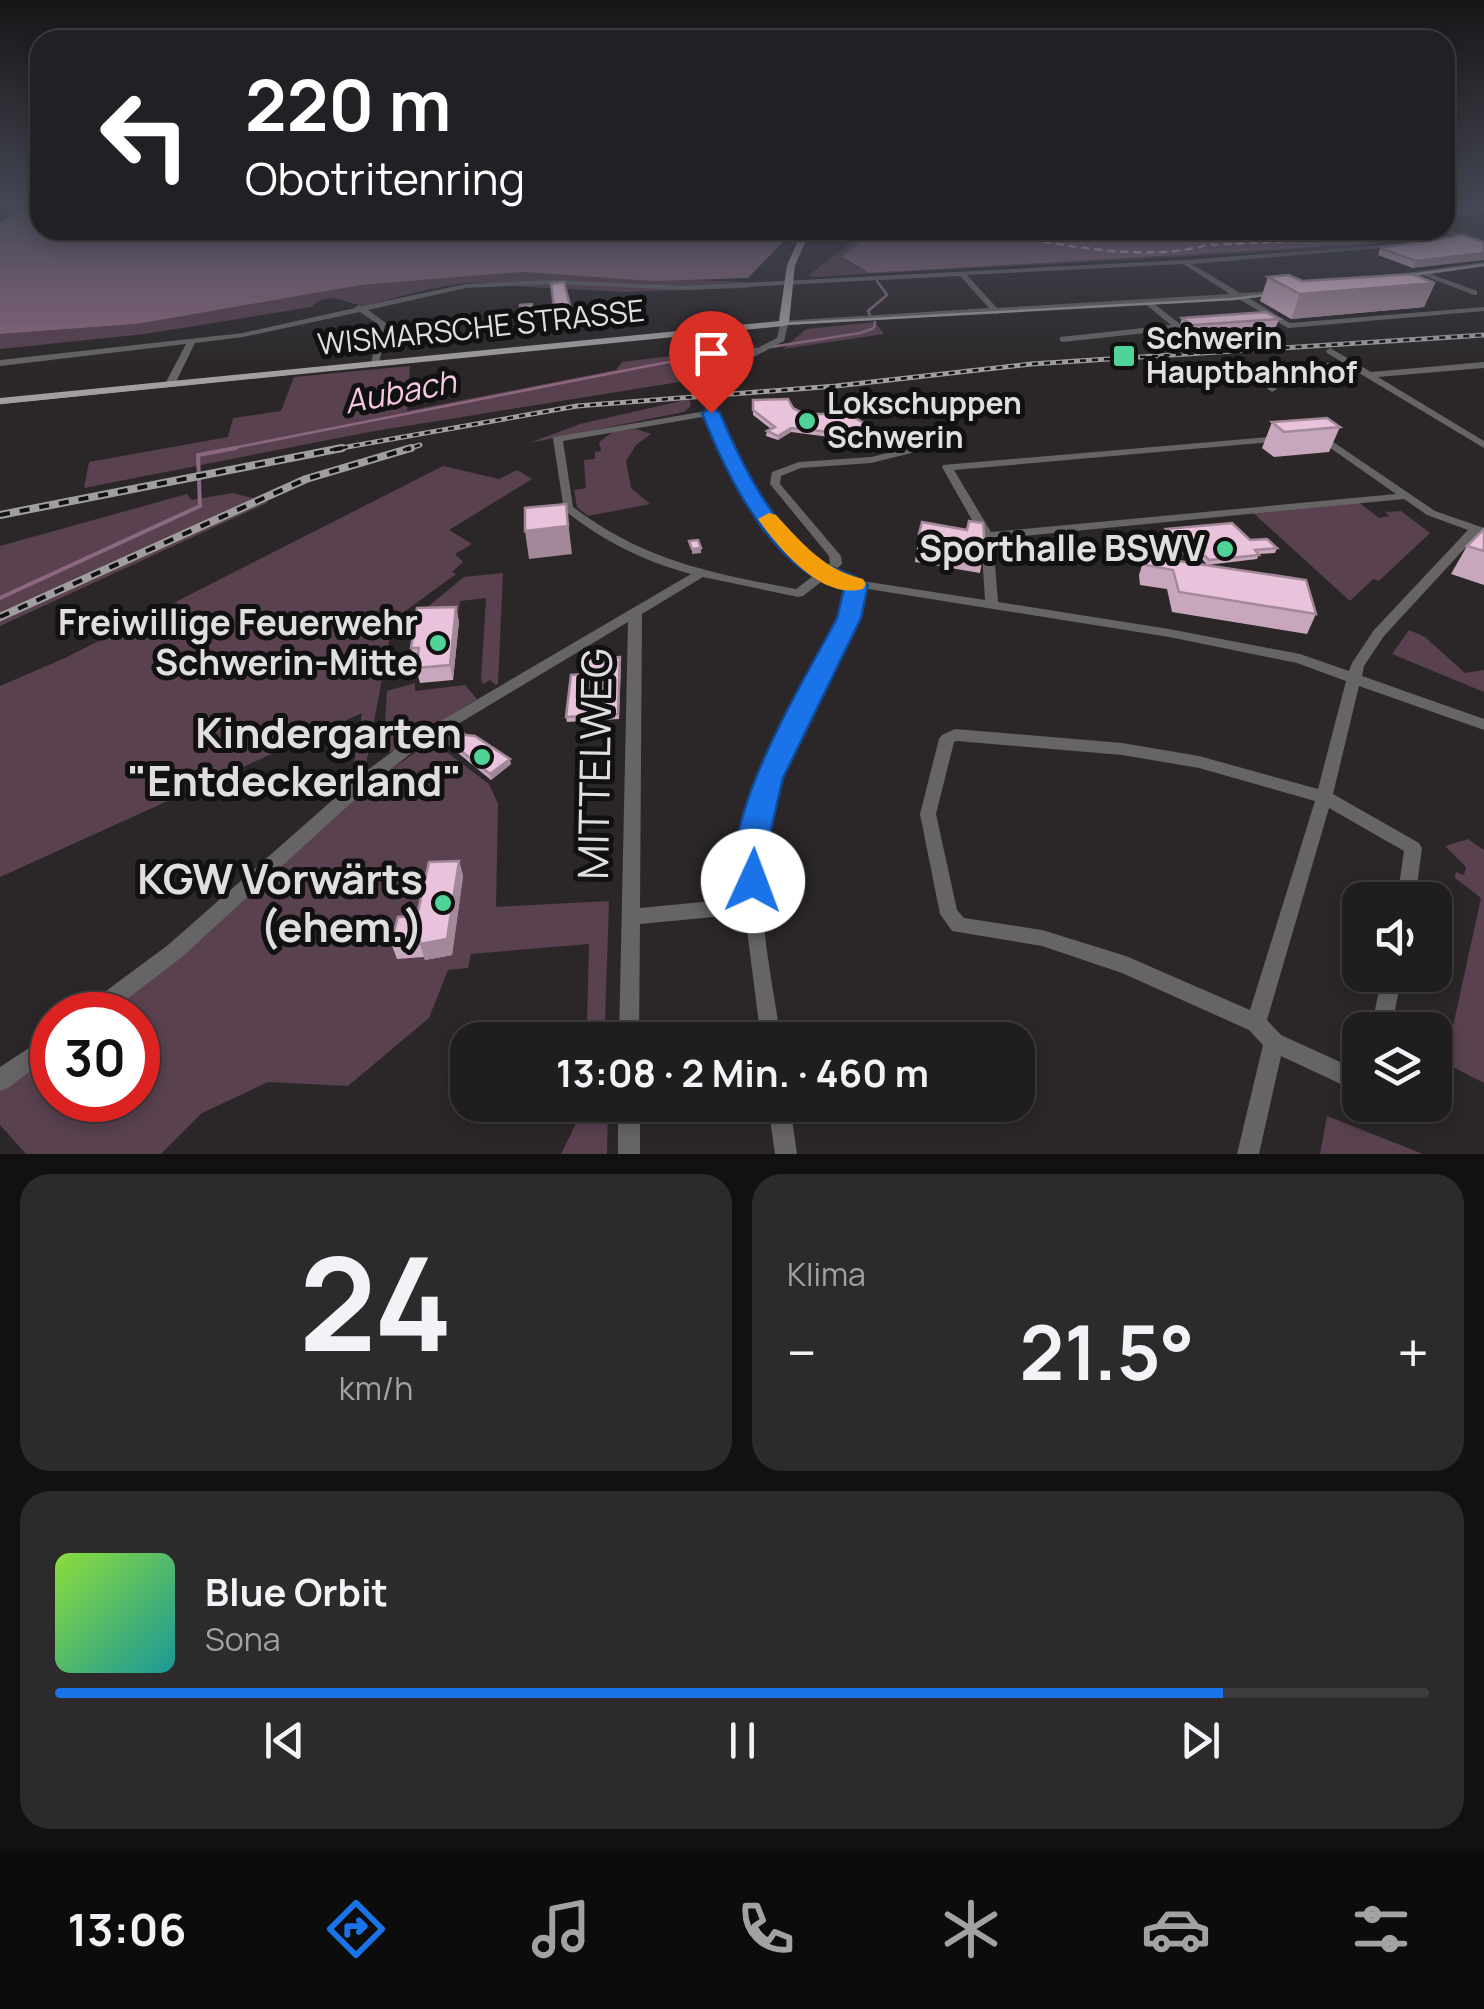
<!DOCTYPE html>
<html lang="de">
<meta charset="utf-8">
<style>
body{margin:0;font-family:Manrope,sans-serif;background:#2d2a2c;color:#f1f3f6;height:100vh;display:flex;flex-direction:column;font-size:38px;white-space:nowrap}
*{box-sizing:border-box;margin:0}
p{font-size:32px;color:#a2a2a4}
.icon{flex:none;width:55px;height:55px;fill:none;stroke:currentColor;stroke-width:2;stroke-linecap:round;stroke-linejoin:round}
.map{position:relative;height:1154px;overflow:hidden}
.side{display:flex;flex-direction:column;gap:20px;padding:20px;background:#121011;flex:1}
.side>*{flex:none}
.hud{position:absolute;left:30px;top:30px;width:1425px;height:210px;border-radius:30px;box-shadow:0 5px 15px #0003,0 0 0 2px #3d3b3d;background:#202124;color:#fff;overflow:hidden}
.buttons{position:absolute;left:1342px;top:882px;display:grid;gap:20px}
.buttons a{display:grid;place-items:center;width:110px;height:110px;border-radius:20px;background:#201d1f;box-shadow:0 5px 15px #0003,0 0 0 2px #3d3b3d;font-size:50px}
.speed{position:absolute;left:30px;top:992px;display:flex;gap:20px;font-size:50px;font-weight:700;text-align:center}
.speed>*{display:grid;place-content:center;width:130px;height:130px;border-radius:50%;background:#201d1f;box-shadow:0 5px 15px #0003,0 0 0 2px #3d3b3d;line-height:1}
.speed .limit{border:15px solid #d22;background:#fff;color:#111}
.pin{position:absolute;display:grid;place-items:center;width:85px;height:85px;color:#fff;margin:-102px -42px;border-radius:50% 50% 50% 0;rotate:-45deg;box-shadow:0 0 10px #0007}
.pin .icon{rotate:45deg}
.me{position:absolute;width:110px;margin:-55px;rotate:2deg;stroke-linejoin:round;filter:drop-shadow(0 0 8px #0008)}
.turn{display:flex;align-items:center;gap:35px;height:210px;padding:0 50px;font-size:45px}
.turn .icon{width:130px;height:130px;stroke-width:2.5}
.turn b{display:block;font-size:70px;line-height:85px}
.big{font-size:75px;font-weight:700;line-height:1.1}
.side .widget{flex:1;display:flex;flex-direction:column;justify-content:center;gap:15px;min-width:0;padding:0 35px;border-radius:30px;background:#2d2a2c}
.side .dial{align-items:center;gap:0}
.dial b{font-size:130px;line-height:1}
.song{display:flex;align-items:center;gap:30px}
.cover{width:120px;height:120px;border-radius:15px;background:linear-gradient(135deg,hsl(90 70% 55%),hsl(180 70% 35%))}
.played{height:10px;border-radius:5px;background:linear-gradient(90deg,#1a73e8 85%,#3d3b3d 85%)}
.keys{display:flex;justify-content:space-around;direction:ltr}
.heat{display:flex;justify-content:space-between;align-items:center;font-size:55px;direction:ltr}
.side .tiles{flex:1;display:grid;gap:20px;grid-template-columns:1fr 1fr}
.widget:last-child{grid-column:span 2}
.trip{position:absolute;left:450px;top:1022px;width:585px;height:100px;border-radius:30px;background:#201d1f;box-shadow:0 5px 15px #0003,0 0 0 2px #3d3b3d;font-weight:700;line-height:100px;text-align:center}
.menu{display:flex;height:160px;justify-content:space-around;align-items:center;background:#0d0c0c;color:#a2a2a4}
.menu .icon{width:70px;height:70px}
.menu .active{color:#1a73e8}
.menu b{font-size:45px;color:#f1f3f6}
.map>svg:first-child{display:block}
.green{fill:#594150}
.water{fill:#8b687f}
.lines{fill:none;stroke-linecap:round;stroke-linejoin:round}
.stream-far1{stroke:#8b687f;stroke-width:2.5}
.stream{stroke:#8b687f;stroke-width:4}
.ferry{stroke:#f9c8e7;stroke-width:2.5;stroke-dasharray:8 5;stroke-linecap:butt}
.minor{fill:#666465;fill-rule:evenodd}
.major{fill:#a39fa1;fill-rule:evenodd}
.tram{stroke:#a19ea0;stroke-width:2.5}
.rail-far1-casing{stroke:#a19ea0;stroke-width:5}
.rail-casing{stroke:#a19ea0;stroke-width:8}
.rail-far1{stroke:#121112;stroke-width:2.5;stroke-dasharray:6;stroke-linecap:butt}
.rail{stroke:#121112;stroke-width:4;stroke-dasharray:10;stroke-linecap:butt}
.wall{fill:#c8a7bc}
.shaded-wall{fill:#a38899}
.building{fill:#e9c2db;stroke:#a38899;stroke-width:2.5}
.route{fill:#1a73e8;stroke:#114b97;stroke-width:2.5}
.slow{fill:#f59e0b}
.poi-dot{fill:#50d398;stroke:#121112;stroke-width:4}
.labels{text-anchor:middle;stroke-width:10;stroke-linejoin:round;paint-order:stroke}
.far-street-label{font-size:30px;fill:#e1dee0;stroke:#121112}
.far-poi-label{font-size:30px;font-weight:bold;fill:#e1dee0;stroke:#121112;text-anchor:start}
.far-water-label{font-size:32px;font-style:italic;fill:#f9c8e7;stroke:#121112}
.poi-label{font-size:35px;font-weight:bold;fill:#e1dee0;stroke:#121112;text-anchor:end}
.near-poi-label{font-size:42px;font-weight:bold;fill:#e1dee0;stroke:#121112;text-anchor:end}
.near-street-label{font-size:42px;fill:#e1dee0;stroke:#121112}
</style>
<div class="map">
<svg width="1484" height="1154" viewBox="0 0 1484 1154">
<rect width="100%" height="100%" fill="#2b2729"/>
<!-- green -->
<path class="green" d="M 867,230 L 874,230 L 858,243 L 846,261 L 869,273 L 1351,245 L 1419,236 L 1412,230 L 1428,235 L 1355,247 L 812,277 L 809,275 Z
M 523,272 L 745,282 L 749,288 L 626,292 L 511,286 C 475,276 430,289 394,298 C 385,300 372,305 363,305 C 344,304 331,289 311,307 L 145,334 L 0,349 L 0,334 L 137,324 L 361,285 Z
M 875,322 L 884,334 L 783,349 L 806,329 Z
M 759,345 L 710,369 L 698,379 L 369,432 L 84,488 L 89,462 L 228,437 L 233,418 L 281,411 L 294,377 L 410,366 L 407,411 L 616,370 L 622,362 Z
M 690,399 L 691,406 L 684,412 L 529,443 L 580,424 Z
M 636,429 L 651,434 L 636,445 L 626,461 L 631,488 L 650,504 L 588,516 L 577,507 L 574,490 L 586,488 L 584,460 L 595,459 L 595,452 L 601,451 L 599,442 L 613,432 Z
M 443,466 L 499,479 L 517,470 L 532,479 L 449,530 L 472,544 L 455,554 L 463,562 L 452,572 L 456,574 L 393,620 L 365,770 L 351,782 L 362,713 L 0,877 L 0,686 L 65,658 Z
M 232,493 L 269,502 L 0,626 L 0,546 L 187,494 L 192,500 Z
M 1357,501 L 1379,518 L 1389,516 L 1385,512 L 1401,511 L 1430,533 L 1379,581 L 1373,579 L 1350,601 L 1251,511 Z
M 503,573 L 498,684 L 496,685 L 490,680 L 483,684 L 481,679 L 486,598 L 460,601 L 458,616 L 408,623 L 464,577 Z
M 1409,630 L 1425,637 L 1465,673 L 1484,670 L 1484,692 L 1392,654 Z
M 415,683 L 415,691 L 465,685 L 477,699 L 391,752 L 383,750 L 387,691 Z
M 432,741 L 489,784 L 498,804 L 496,907 L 609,901 L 605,1023 L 587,1025 L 589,944 L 471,954 L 468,968 L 448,970 L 429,1018 L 348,1086 L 268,1082 L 202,1113 L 161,1154 L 26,1154 L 0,1125 L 0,1089 L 52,1053 L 52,1100 L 138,1100 L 138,1015 L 102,1015 L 202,939 L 371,783 Z
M 1468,839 L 1484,850 L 1484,1083 L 1445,1063 L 1481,898 L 1455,878 L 1456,872 L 1464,875 L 1466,867 L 1445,846 Z
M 585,1105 L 608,1105 L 607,1154 L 561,1154 Z
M 1327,1116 L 1423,1154 L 1320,1154 Z"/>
<!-- water -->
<path class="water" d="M 26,208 L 40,208 L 40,230 L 814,230 L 811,235 L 785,240 L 748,278 L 654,281 L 523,272 L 361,285 L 137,324 L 0,334 L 0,222 Z
M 874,230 L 1412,230 L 1420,236 L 1351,245 L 869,273 L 842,257 Z"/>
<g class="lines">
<!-- stream-far1 -->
<path class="stream-far1" d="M 871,317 L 868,311 L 887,295 L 877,281
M 771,347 L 860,333 L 874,328 L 875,322
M 223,450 L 663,363 L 757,349"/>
<!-- stream -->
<path class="stream" d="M 0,598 L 200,506 L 198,455 L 236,448"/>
<!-- ferry -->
<path class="ferry" d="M 979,230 C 1048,242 1140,264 1207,245 L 1410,236
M 1389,230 L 1407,235"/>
<!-- minor -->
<path class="minor" d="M 1484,209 L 1484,213 L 1445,217 L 1445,213 Z
M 1445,229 L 1484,242 L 1484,246 L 1439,230 Z
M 854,230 L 861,230 L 847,240 L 843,240 L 843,238 Z
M 1394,244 L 1397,246 L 1396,247 L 1192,264 L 1240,293 L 1279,291 L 1279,295 L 1276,295 L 1247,297 L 1290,323 L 1484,307 L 1484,311 L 1288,328 L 1237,298 L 1153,303 L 1180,324 L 1192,324 L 1196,326 L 1192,328 L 1063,342 L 1060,341 L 1060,337 L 1171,325 L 1144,303 L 1001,312 L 997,314 L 993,313 L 788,325 L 784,341 L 716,377 L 711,384 C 725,455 761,527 825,567 L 830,563 L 829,556 L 770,484 L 772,472 L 799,462 L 871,457 L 932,442 L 937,445 L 936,447 L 871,463 L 801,468 L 781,476 L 780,484 L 841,556 L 842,564 L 833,572 L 843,578 L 985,600 L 981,536 L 942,467 L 943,465 L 1280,436 L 1285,439 L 1284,441 L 954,470 L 991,532 L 1396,494 L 1316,438 L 1315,436 L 1320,433 L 1435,511 L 1484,528 L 1484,536 L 1478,534 L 1384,636 L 1364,666 L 1362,676 L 1484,719 L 1484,730 L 1359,686 L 1333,794 L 1419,843 L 1422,848 L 1415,900 L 1397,900 L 1404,851 L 1329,808 L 1267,1020 L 1281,1035 L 1360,1071 L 1360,1093 L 1281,1056 L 1259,1154 L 1237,1154 L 1263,1045 L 1249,1030 L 1122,973 L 1042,946 L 952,931 L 940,914 L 920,814 L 939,739 L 942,735 L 955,729 L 1122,743 L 1199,756 L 1318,789 L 1346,681 L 1297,663 L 1169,637 L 862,588 C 847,662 802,709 777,776 C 745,861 768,953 781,1040 L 761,1040 L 745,914 L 640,924 L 639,1040 L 619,1040 L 628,622 L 418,748 L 373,783 L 182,957 L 106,1015 L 80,1015 L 83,1008 L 168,945 L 361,775 L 408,740 L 691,574 C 643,561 603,541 564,510 L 553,439 L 554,437 L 706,411 L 701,384 L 710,373 L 777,338 L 781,321 L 989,308 L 960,276 L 684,290 L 553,284 L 466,288 L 368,310 L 387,324 L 379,364 L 375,367 L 371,364 L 379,325 L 360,312 L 243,337 L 195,343 L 175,384 L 170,387 L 165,384 L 186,344 L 0,366 L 0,360 L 243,333 L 355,308 L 358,305 L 362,306 L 466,284 L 553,280 L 684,286 L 1185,260 ZM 1183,264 L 1230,294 L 997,308 L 967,275 ZM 708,416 C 727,477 762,538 817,573 L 796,589 C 710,573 645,561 573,507 L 563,441 ZM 1404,499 L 1427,515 L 1468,530 L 1374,630 L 1352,663 L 1349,671 L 1300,654 L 1169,629 L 998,602 L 993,539 ZM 703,577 L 798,597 L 803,596 L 826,578 L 835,584 L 849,586 C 840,631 820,668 798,707 C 785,730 771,752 761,776 C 746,815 743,856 744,898 L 640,908 L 642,614 ZM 957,741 L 1122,755 L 1199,768 L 1315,801 L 1250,1010 L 1126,956 L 1042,930 L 964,918 L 957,910 L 936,814 L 954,742 Z
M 1484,262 L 1484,266 L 1431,274 L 1477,291 L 1477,295 L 1474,295 L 1422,275 L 1399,278 L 1395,276 L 1399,274 Z
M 1330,348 L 1371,372 L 1484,362 L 1484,368 L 1378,377 L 1484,441 L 1484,448 L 1349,367 L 1257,373 L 1275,387 L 1277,389 L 1272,392 L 1244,371 L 1248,368 L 1342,362 L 1327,353 L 1326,351 Z
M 1382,975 L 1402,975 L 1391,1030 L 1371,1030 Z
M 52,1033 L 52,1055 L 8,1088 L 0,1091 L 0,1067 Z
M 618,1105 L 640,1105 L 640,1154 L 618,1154 Z
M 768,1105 L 790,1105 L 797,1154 L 775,1154 Z"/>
<!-- major -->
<path class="major" d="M 803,230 L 811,230 L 795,265 L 789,323 L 784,326 L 0,404 L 0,398 L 779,321 L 787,265 Z"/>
<!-- tram -->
<path class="tram" d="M 1389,278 L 1484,265
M 0,403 L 764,325 L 1233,299 L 1290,292"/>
<!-- rail-far1 casing -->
<g class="rail-far1-casing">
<path id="rail-far1" d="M 330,450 L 577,406 L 836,386 L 1031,364 L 1484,335
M 403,450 L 420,445"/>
</g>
<!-- rail casing -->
<g class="rail-casing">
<path id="rail" d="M 0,515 L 342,448
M 0,617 L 306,479 L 411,448"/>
</g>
<!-- rail-far1 -->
<use href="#rail-far1" class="rail-far1"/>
<!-- rail -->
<use href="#rail" class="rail"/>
</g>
<!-- wall -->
<path class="wall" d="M 1484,242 L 1413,268 L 1378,255 L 1380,248 Z
M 1268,277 L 1302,281 L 1435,283 L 1424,307 L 1291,319 L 1260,301 Z
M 1182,318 L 1279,319 L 1273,334 L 1188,340 L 1178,333 Z
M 753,400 L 793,408 L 805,414 L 869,426 L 869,430 L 830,437 L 791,432 L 778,440 L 766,436 L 767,431 L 771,429 L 753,415 Z
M 1272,422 L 1340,427 L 1329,452 L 1274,457 L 1262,448 Z
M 1166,529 L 1250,540 L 1277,548 L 1275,553 L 1259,554 L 1257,559 L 1207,565 L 1203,560 L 1190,562 L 1165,534 Z
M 1484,529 L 1484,585 L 1451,574 L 1467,546 Z
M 919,534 L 985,545 L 980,573 L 915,562 Z
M 1145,556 L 1316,614 L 1307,634 L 1172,612 L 1167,589 L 1140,585 L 1139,575 Z
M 459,621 L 453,680 L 420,683 L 416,668 L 416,663 L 415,663 L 411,648 Z
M 621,662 L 619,719 L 567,722 L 566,717 L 584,674 Z
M 440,734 L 466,735 L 511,764 L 491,780 L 441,739 Z
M 459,861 L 463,876 L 452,955 L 425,960 L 424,957 L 397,959 L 391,943 L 417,916 Z"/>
<!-- shaded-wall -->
<path class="shaded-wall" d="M 1484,253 L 1484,260 L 1413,268 L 1416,261 Z
M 1435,283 L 1424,307 L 1291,319 L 1300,294 Z
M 570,305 L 571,316 L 555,318 L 554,307 Z
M 534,316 L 536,327 L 524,328 L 522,317 Z
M 869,426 L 869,430 L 830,437 L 830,432 Z
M 791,428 L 791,432 L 778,440 L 778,436 Z
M 566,504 L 572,554 L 529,559 L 525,531 Z
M 701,548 L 701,553 L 692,554 L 692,549 Z
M 456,607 L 459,621 L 453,680 L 450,665 Z
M 510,759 L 511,764 L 491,780 L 490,774 Z
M 459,861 L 463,876 L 452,955 L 425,960 L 420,944 Z"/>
<!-- building -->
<path class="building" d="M 1463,235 L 1484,242 L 1484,253 L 1416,261 L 1380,248 Z
M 1412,274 L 1435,283 L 1300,294 L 1268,277 L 1289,275 L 1302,281 Z
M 564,282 L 570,305 L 554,307 L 551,284 Z
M 532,304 L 534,316 L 522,317 L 520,305 Z
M 1266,312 L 1279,319 L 1192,325 L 1182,318 Z
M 788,399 L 793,408 L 805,414 L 848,414 L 869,426 L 830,432 L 791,428 L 778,436 L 767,431 L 775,427 L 753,410 L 753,400 Z
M 1327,418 L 1340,427 L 1284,432 L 1272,422 Z
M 566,504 L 568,526 L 525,531 L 525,508 Z
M 969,521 L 983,523 L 985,545 L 919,534 L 922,522 L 967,530 Z
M 1232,523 L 1250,540 L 1267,539 L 1277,548 L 1255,550 L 1259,555 L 1209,560 L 1205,556 L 1192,557 L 1166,529 Z
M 1484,529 L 1484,551 L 1467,546 Z
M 698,540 L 701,548 L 692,549 L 689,541 Z
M 1145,556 L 1306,580 L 1316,614 L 1179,592 L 1173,570 L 1146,565 Z
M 456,607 L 450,665 L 416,668 L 419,648 L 411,648 L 417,608 Z
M 620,657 L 618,714 L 566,717 L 571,675 L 584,674 L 586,659 Z
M 453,726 L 466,735 L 475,736 L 510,759 L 490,774 L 440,734 Z
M 459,861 L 447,939 L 420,944 L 420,941 L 391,943 L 398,917 L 417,916 L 429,862 Z"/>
<!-- sky -->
<linearGradient id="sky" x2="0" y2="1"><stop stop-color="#181517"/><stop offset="0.56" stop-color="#444754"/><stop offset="1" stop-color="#444754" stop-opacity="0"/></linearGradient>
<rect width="1484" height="369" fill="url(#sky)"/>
<!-- route -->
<path class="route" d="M 711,408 L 720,413 C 741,463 773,529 820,561 C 834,570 857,574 868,585 L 861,618 L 783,778 L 768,843 L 769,881 L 764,891 L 753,895 L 741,891 C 711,829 807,676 837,618 L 844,589 C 773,573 726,474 702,413 Z"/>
<!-- slow -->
<path class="slow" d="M 769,513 L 776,515 C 803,544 824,570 863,579 L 866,584 L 863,589 C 821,600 780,549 758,519 Z"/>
<!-- markers -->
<g class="poi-dot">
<rect x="1112" y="344" width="24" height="24" rx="5"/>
<circle cx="807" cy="421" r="10"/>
<circle cx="1225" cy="549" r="10"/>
<circle cx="438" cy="643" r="10"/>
<circle cx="482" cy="757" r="10"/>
<circle cx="443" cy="903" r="10"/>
</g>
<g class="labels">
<!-- far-street labels -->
<g class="far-street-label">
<text transform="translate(481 328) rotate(-6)" y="10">WISMARSCHE STRASSE</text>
</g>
<!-- far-poi labels -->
<g class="far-poi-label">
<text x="1146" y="349">Schwerin<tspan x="1146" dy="34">Hauptbahnhof</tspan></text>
<text x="827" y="414">Lokschuppen<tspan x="827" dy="34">Schwerin</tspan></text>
</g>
<!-- far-water labels -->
<g class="far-water-label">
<text transform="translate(400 392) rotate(-11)" y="11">Aubach</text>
</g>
<!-- poi labels -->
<g class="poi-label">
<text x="1205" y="561">Sporthalle BSWV</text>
<text x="418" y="635">Freiwillige Feuerwehr<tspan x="418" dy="40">Schwerin-Mitte</tspan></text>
</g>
<!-- near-poi labels -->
<g class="near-poi-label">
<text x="462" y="748">Kindergarten<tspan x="462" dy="48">"Entdeckerland"</tspan></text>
<text x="423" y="894">KGW Vorwärts<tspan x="423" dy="48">(ehem.)</tspan></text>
</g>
<!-- near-street labels -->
<g class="near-street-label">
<text transform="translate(595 764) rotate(-89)" y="15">MITTELWEG</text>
</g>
</g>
</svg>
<div class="buttons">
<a><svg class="icon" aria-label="sound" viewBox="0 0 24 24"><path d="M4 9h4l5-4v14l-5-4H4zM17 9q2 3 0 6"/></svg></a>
<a><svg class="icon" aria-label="layers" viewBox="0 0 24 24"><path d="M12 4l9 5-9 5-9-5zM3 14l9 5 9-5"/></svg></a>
</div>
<div class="speed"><div class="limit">30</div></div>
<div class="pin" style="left:711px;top:413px;background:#d93025"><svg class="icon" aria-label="arrive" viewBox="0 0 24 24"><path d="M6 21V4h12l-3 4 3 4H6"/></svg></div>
<svg class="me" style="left:753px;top:881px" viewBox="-20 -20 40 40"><circle r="19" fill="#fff"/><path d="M0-13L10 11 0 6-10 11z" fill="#1a73e8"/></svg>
<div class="trip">13:08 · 2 Min. · 460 m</div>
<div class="hud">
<div class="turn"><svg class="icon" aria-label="left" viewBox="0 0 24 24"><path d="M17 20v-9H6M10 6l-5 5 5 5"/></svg><div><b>220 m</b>Obotritenring</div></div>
</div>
</div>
<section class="side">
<div class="tiles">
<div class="widget dial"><b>24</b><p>km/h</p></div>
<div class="widget"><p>Klima</p>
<div class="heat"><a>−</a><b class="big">21.5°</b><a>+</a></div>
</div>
<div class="widget">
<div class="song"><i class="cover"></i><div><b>Blue Orbit</b><p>Sona</p></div></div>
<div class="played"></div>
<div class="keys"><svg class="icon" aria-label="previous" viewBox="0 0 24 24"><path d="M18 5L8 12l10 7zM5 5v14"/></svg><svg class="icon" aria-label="pause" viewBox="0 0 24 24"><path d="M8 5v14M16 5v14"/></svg><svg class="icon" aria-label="next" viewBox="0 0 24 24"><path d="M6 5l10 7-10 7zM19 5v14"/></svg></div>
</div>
</div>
</section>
<nav class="menu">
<b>13:06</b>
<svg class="icon active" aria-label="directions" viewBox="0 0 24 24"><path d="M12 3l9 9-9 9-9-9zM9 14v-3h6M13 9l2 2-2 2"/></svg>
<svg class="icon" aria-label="music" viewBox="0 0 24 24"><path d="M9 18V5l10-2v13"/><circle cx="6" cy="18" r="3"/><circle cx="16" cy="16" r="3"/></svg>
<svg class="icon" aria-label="phone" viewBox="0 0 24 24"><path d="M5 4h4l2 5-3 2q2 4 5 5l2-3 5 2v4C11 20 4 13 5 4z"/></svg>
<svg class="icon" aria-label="climate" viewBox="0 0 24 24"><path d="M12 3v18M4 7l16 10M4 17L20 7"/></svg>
<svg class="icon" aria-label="car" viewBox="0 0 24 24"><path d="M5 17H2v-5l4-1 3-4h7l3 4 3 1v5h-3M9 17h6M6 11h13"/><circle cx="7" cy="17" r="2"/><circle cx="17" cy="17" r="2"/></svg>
<svg class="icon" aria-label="filters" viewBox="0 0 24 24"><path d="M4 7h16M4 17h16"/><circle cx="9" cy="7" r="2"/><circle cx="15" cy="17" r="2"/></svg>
</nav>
